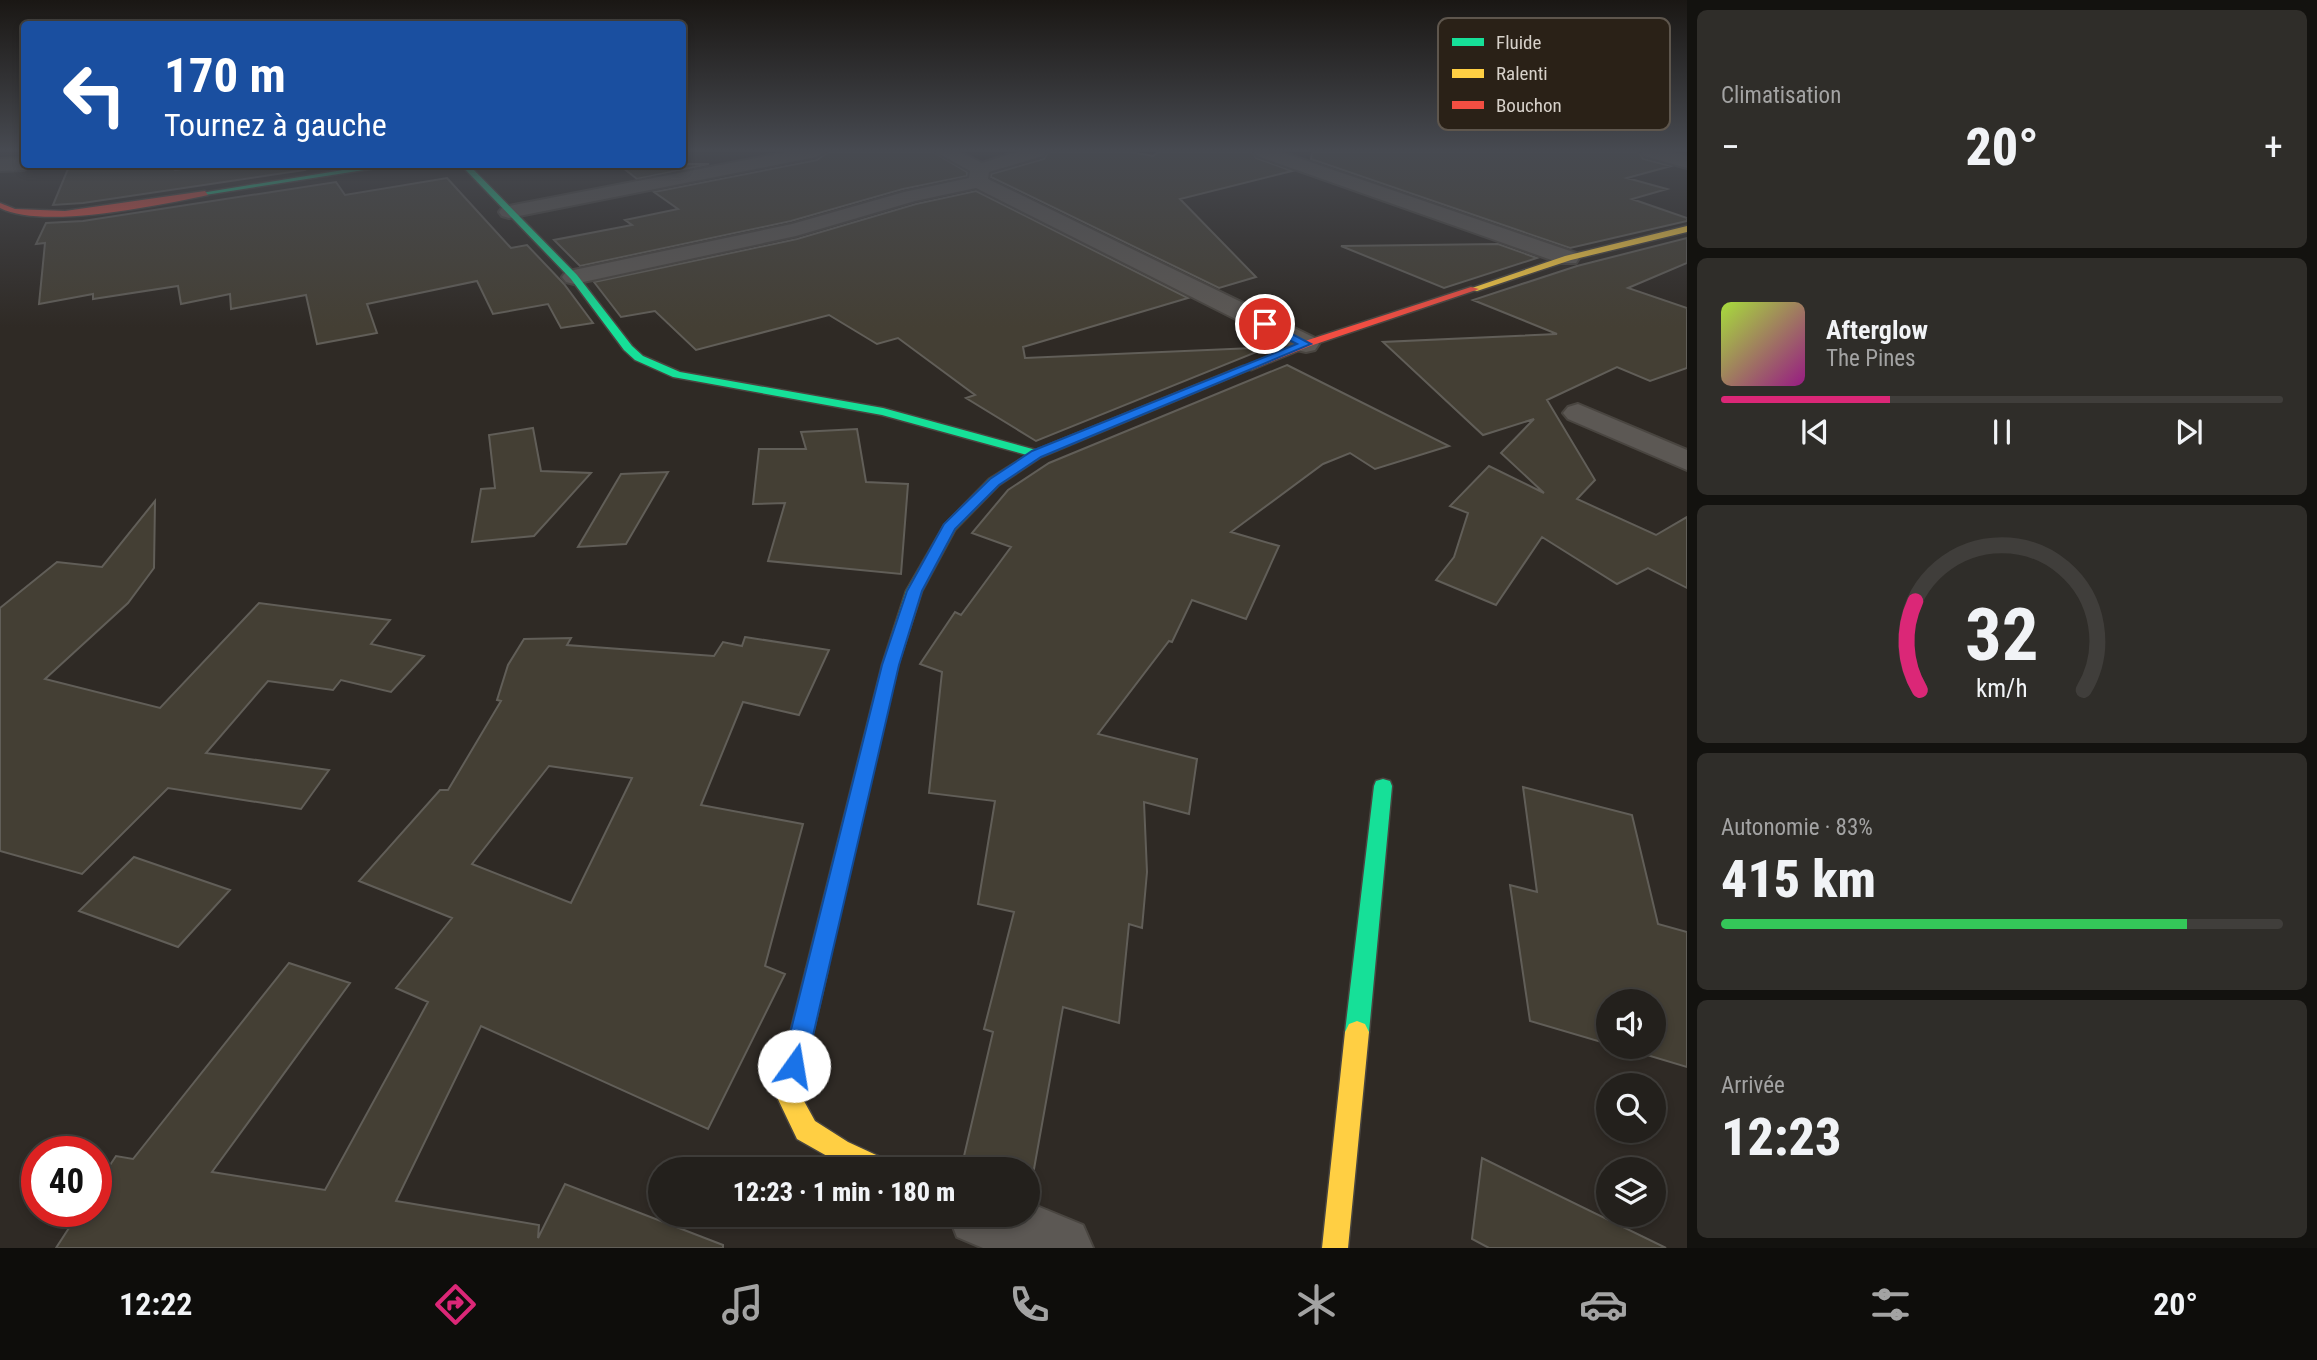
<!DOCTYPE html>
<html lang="fr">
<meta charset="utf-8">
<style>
body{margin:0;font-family:"Roboto Condensed",sans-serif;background:#2f2d29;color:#f1f3f6;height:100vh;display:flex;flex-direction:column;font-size:26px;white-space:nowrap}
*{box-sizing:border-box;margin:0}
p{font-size:23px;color:#a3a3a3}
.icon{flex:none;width:38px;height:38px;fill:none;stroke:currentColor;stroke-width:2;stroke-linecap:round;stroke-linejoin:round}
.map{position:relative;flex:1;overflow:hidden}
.side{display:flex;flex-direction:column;gap:10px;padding:10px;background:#13120f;width:630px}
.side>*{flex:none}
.banner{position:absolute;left:21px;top:21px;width:665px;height:147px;border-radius:7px;box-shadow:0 4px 10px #0003,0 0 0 2px #403e3b;background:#1a4fa0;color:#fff;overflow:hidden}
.buttons{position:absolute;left:1596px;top:989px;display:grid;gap:14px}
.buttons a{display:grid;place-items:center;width:70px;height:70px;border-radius:50%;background:#23201c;box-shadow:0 4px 10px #0003,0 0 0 2px #403e3b;font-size:35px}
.speed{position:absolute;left:21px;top:1136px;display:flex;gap:14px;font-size:35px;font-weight:700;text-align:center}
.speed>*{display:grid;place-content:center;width:91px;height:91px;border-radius:50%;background:#23201c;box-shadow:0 4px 10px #0003,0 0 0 2px #403e3b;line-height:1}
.speed .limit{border:10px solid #d22;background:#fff;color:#111}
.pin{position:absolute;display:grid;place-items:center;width:60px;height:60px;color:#fff;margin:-30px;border:4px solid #fff;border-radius:50%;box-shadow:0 2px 7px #0007}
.me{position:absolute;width:77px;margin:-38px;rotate:13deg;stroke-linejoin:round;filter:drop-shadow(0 0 5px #0008)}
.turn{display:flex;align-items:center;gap:24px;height:147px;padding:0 28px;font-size:32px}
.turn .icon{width:91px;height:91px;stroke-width:2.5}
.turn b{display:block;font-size:49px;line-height:60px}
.big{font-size:52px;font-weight:800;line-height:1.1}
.side .card{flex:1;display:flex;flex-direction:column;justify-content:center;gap:10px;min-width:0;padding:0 24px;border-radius:10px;background:#2f2d29}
.side .dial{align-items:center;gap:0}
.dial svg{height:182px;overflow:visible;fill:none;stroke:#403e3b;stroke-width:7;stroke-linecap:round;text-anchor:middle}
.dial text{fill:#f1f3f6;stroke:none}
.song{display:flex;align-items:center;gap:21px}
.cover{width:84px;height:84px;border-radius:10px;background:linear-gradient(135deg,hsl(80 70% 55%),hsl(310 70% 35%))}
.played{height:7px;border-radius:4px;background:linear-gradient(90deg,#db2777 30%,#403e3b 30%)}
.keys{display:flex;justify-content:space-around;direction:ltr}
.heat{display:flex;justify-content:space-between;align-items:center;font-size:38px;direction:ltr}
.charge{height:10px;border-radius:5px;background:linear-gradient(90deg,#34c759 83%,#403e3b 0)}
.trip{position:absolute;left:648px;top:1157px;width:392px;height:70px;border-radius:35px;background:#23201c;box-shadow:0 4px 10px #0003,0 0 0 2px #403e3b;font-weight:800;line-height:70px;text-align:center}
.dock{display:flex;height:112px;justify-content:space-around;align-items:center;background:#0e0d0b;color:#a3a3a3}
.dock .icon{width:49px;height:49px}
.dock .on{color:#db2777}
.dock b{font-size:32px;color:#f1f3f6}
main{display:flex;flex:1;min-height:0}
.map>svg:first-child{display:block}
.building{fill:#443f34;stroke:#615e58;stroke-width:2;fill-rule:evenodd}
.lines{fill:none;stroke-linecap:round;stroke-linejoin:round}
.street-casing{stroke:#494540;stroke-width:4}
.fast-casing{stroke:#494540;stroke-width:3}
.slow-casing{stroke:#494540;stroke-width:3}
.jam-casing{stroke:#494540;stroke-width:3}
.street{fill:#5c5854;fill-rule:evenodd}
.fast{fill:#16e098;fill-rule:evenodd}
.slow{fill:#ffcf43;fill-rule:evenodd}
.jam{fill:#f24e42;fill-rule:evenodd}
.route{fill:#1a73e8;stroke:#114b97;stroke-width:2}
.key{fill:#2a2117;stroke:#5e564d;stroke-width:2}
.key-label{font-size:19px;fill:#d7d1ca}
</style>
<main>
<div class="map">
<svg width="1687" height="1248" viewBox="0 0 1687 1248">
<rect width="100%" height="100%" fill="#2f2a25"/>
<!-- building -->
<path class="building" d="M 828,152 L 933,152 L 967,172 L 967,176 L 903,189 L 791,221 L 580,266 L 554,240 L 632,225 L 625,220 L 678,209 L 654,192 L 817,160 Z
M 1048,152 L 1131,152 L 1153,156 L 1158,152 L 1252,152 L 1256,158 L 1292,171 L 1180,199 L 1256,277 L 1219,288 L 991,177 L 991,174 L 1044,159 Z
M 1312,152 L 1639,152 L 1643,159 L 1671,166 L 1627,178 L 1667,189 L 1632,199 L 1687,218 L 1687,221 L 1570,248 L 1311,159 Z
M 70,164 L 173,164 L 175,170 L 211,164 L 238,164 L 240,169 L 274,164 L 303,164 L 305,170 L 83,203 L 53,205 Z
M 618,164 L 709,164 L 637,179 Z
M 447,178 L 511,248 L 527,245 L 564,284 L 593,323 L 561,328 L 548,304 L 493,314 L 477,281 L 367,304 L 377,333 L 317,344 L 306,295 L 231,309 L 230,294 L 181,304 L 178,286 L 93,299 L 93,294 L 39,304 L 45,243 L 36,244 L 46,223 L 83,221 L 336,182 L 345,195 Z
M 976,191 L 1188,298 L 1023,347 L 1025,358 L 1253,348 L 1259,351 L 1036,441 L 966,398 L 975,395 L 898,338 L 877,344 L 829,315 L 696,350 L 655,311 L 621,317 L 594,282 L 797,239 L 916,204 Z
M 1687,238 L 1687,263 L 1628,288 L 1687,308 L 1687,368 L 1650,381 L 1617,367 L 1547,400 L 1595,480 L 1577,499 L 1656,535 L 1687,517 L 1687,588 L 1648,568 L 1617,584 L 1542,537 L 1496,605 L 1436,580 L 1454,557 L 1468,513 L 1450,506 L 1489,466 L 1544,493 L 1501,453 L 1534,419 L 1483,435 L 1383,342 L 1557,334 L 1473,300 L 1577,266 Z
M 1498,244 L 1537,258 L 1444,288 L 1341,246 Z
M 1287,365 L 1449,446 L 1375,469 L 1350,453 L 1323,464 L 1231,532 L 1279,546 L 1246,619 L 1192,600 L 1172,642 L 1169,641 L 1098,734 L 1197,759 L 1189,814 L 1144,802 L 1147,872 L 1142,928 L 1129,924 L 1119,1023 L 1063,1007 L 1034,1169 L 961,1169 L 993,1032 L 984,1029 L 1014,912 L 978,904 L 995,801 L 929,793 L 942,672 L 920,664 L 955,612 L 961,615 L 1011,547 L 972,533 L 1008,490 L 1049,463 Z
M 533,428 L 541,471 L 591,473 L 534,536 L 472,542 L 481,489 L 495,488 L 489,435 Z
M 857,429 L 866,482 L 908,484 L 901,574 L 768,561 L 785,503 L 753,504 L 759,449 L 806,449 L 801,432 Z
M 668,472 L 626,544 L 578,547 L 621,474 Z
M 155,501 L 154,568 L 128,603 L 45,679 L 160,708 L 259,603 L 390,620 L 371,644 L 424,656 L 391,692 L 341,680 L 333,690 L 268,681 L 206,753 L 329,770 L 301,809 L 168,788 L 82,874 L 0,851 L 0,608 L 57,562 L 102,567 Z
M 745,637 L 829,650 L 799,715 L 743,702 L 701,805 L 803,824 L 765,966 L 785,974 L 708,1129 L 481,1026 L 396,1201 L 539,1225 L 538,1238 L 565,1184 L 723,1245 L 723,1248 L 56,1248 L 80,1211 L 96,1211 L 96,1186 L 116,1156 L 133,1159 L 289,963 L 350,983 L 212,1172 L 325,1190 L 428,1002 L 396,988 L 452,918 L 359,881 L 440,790 L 448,790 L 501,701 L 497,700 L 508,665 L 524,639 L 571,638 L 567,645 L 714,656 L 723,642 L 742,646 ZM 549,766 L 632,778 L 571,903 L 472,864 Z
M 1523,787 L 1632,815 L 1658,924 L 1687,932 L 1687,1067 L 1617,1046 L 1654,1046 L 1654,1001 L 1608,1001 L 1608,1044 L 1530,1021 L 1510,885 L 1537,892 Z
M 134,857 L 230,890 L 178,947 L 79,911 Z
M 1482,1158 L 1666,1248 L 1489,1248 L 1472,1239 Z"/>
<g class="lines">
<!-- street casing -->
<g class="street-casing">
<path id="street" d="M 787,152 L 825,152 L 816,157 L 509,218 L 502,216 L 499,212 L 502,208 L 509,206 Z
M 936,152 L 960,152 L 982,163 L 1017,152 L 1046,152 L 1043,156 L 989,172 L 988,179 L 1315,338 L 1319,344 L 1315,350 L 1306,352 L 1297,350 L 976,188 L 915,201 L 796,236 L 574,284 L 566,282 L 562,277 L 566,272 L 574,270 L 792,224 L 904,192 L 969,178 L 970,171 Z
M 1254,152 L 1281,152 L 1576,253 L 1579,258 L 1576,263 L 1560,263 L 1257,156 Z
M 1641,152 L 1672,152 L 1687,156 L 1687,168 L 1644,156 Z
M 0,159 L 24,158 L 24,164 L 33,164 L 24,170 L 0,171 Z
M 1578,404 L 1687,450 L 1687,470 L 1568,419 L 1563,413 L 1568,407 Z
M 1027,1202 L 1083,1225 L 1093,1248 L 983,1248 L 957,1237 L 948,1214 L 1027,1214 Z"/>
</g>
<!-- fast casing -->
<g class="fast-casing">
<path id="fast" d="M 380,164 L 402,164 L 205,195 L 201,193 Z
M 460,164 L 468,164 L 577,275 L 632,346 L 643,356 L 680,372 L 883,408 L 1036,450 L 1243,366 L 1253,368 L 1041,457 L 999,485 L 955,530 L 922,591 L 898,665 L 825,976 L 817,979 L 809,976 L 806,969 L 882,665 L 906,591 L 944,525 L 989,479 L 1027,455 L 882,415 L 673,377 L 635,360 L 624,350 L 571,279 Z
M 1383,779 L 1390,781 L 1392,786 L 1369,1032 L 1365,1040 L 1357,1043 L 1349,1040 L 1345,1032 L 1374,786 L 1376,781 Z"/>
</g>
<!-- slow casing -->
<g class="slow-casing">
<path id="slow" d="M 1687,226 L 1687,232 L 1571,260 L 1477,291 L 1469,289 L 1565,256 Z
M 817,959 L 825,962 L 828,969 L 799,1092 L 815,1121 L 848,1142 L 887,1160 L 891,1169 L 850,1169 L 797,1139 L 775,1093 L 806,969 L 809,962 Z
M 1357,1021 L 1365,1024 L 1369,1032 L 1348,1248 L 1322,1248 L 1345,1032 L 1349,1024 Z"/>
</g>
<!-- jam casing -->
<g class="jam-casing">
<path id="jam" d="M 205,191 L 208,195 C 160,205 43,230 0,208 L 0,203 L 15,209 L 65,211 Z
M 1471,287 L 1479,289 L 1310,346 L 1251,370 L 1241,368 L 1302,342 Z"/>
</g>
<!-- street -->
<use href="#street" class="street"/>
<!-- fast -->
<use href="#fast" class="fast"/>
<!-- slow -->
<use href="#slow" class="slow"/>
<!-- jam -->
<use href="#jam" class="jam"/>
</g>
<!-- sky -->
<linearGradient id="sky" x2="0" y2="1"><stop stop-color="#1a1714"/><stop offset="0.46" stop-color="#474a51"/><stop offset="1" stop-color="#474a51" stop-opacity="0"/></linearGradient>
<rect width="1687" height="327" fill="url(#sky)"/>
<!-- route -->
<path class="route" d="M 1261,322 L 1269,322 L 1311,344 L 1041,457 L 999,485 L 955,529 L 922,591 L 899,665 L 806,1066 L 802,1075 L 794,1078 L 786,1075 L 782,1066 L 882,665 L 907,591 L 944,524 L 990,479 L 1032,451 L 1297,344 L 1261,326 Z"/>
<!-- legend -->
<rect x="1438" y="18" width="232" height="112" rx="10" class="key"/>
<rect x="1452" y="38" width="32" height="8" fill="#16e098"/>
<rect x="1452" y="69" width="32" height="9" fill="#ffcf43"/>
<rect x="1452" y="101" width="32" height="8" fill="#f24e42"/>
<g class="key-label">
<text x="1496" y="49">Fluide</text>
<text x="1496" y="80">Ralenti</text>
<text x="1496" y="112">Bouchon</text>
</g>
</svg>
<div class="buttons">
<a><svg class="icon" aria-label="sound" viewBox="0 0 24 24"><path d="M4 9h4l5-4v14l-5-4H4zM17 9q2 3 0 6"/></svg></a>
<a><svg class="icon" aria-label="search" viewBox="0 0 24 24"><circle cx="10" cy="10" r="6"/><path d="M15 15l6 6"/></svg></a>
<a><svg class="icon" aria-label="layers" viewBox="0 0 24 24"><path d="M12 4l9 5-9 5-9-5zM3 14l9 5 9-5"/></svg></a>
</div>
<div class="speed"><div class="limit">40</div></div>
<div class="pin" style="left:1265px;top:324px;background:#d93025"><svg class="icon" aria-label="arrive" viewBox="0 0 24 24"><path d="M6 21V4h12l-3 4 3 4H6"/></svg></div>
<svg class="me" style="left:794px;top:1066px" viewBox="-20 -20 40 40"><circle r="19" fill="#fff"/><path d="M0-13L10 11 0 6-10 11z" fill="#1a73e8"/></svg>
<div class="trip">12:23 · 1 min · 180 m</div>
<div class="banner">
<div class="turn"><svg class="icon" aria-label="left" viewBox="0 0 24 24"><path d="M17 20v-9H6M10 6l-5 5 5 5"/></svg><div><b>170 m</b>Tournez à gauche</div></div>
</div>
</div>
<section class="side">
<div class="card"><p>Climatisation</p>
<div class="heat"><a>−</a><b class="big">20°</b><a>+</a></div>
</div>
<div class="card">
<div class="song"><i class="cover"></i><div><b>Afterglow</b><p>The Pines</p></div></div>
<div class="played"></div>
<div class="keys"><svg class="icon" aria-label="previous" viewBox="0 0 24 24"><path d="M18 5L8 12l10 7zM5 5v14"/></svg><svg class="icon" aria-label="pause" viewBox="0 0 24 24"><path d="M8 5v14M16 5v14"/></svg><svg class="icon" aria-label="next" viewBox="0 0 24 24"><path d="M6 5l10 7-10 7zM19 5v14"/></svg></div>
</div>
<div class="card dial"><svg viewBox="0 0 100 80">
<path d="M14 69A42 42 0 1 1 86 69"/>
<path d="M14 69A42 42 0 0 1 12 30" stroke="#db2777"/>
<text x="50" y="56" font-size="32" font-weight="700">32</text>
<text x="50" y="72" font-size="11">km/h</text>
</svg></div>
<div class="card"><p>Autonomie · 83%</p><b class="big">415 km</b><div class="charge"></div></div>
<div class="card"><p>Arrivée</p><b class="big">12:23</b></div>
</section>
</main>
<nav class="dock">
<b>12:22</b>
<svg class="icon on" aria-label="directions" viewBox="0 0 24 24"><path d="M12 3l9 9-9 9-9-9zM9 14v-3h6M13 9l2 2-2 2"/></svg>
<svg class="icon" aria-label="music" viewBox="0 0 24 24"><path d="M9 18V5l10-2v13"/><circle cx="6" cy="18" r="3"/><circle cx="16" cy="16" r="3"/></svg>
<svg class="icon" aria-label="phone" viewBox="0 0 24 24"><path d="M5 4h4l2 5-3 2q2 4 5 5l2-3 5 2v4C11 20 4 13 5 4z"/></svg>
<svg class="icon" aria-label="climate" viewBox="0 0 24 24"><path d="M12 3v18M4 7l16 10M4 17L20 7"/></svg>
<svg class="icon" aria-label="car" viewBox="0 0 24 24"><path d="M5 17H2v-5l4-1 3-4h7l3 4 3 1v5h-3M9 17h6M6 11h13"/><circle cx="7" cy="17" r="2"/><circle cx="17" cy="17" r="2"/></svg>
<svg class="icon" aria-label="filters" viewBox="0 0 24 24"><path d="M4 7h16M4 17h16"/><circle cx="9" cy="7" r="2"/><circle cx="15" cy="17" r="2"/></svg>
<b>20°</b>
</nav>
